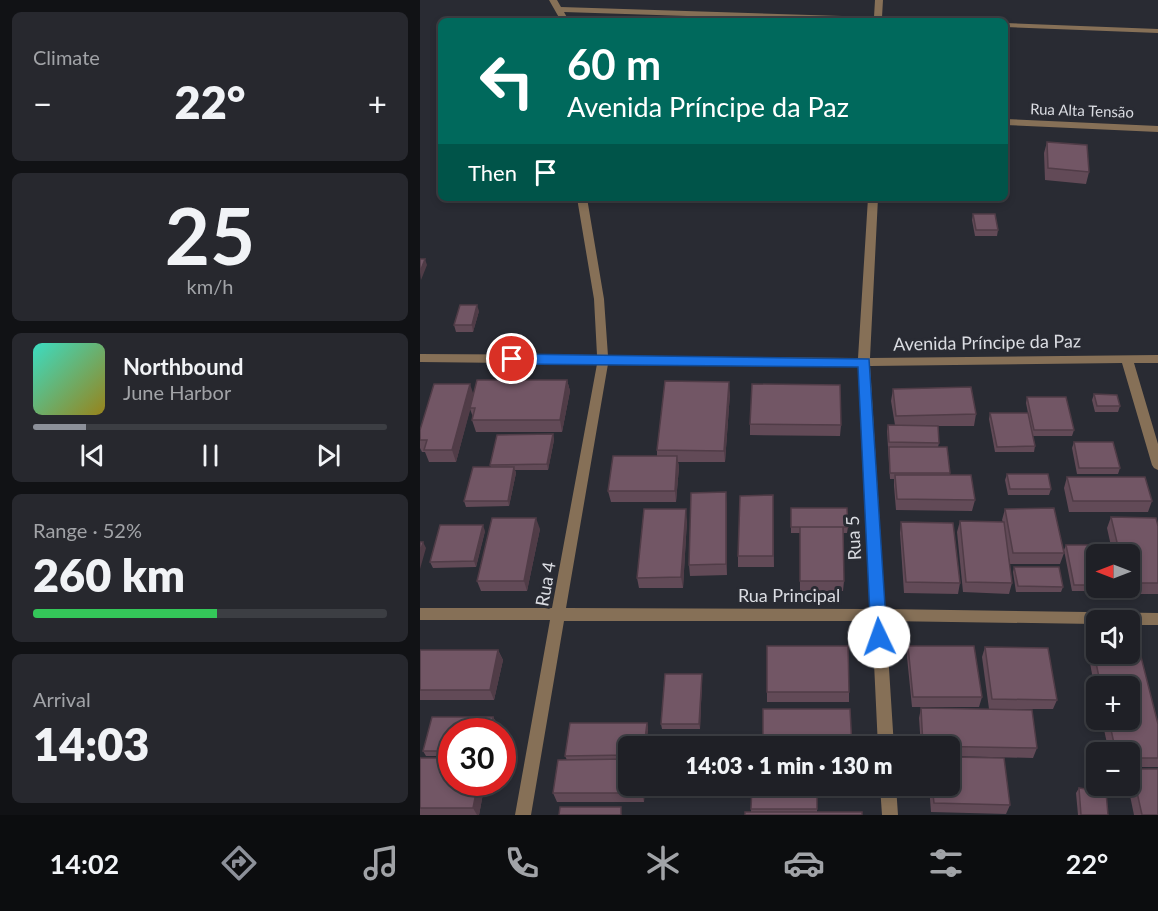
<!DOCTYPE html>
<meta charset="utf-8">
<style>
body{margin:0;font-family:Lato,sans-serif;background:#27282e;color:#f1f3f6;height:100vh;display:flex;flex-direction:column;font-size:22px;white-space:nowrap}
*{box-sizing:border-box;margin:0}
p{font-size:20px;color:#a1a3a7}
.icon{flex:none;width:33px;height:33px;fill:none;stroke:currentColor;stroke-width:2;stroke-linecap:round;stroke-linejoin:round}
.map{position:relative;flex:1;overflow:hidden}
.side{display:flex;flex-direction:column;gap:12px;padding:12px;background:#111215;width:420px}
.side>*{flex:none}
.guide{position:absolute;left:18px;top:18px;width:570px;height:183px;border-radius:9px;box-shadow:0 3px 9px #0003,0 0 0 2px #3c3e43;background:#00695c;color:#fff;overflow:hidden}
.needle{width:39px;rotate:270deg}
.controls{position:absolute;left:666px;top:544px;display:grid;gap:12px}
.controls a{display:grid;place-items:center;width:54px;height:54px;border-radius:9px;background:#1f2026;box-shadow:0 3px 9px #0003,0 0 0 2px #3c3e43;font-size:30px}
.speed{position:absolute;left:18px;top:718px;display:flex;gap:12px;font-size:30px;font-weight:700;text-align:center}
.speed>*{display:grid;place-content:center;width:78px;height:78px;border-radius:50%;background:#1f2026;box-shadow:0 3px 9px #0003,0 0 0 2px #3c3e43;line-height:1}
.speed .limit{border:9px solid #d22;background:#fff;color:#111}
.pin{position:absolute;display:grid;place-items:center;width:51px;height:51px;color:#fff;margin:-26px;border:3px solid #fff;border-radius:50%;box-shadow:0 2px 6px #0007}
.me{position:absolute;width:66px;margin:-33px;rotate:357deg;stroke-linejoin:round;filter:drop-shadow(0 0 4px #0008)}
.turn{display:flex;align-items:center;gap:21px;height:126px;padding:0 30px;font-size:27px}
.turn .icon{width:78px;height:78px;stroke-width:2.5}
.turn b{display:block;font-size:42px;line-height:51px}
.then{display:flex;align-items:center;height:57px;padding:0 30px;background:#0003;gap:12px;font-size:22px}
.big{font-size:45px;font-weight:800;line-height:1.1}
.side .tile{flex:1;display:flex;flex-direction:column;justify-content:center;gap:9px;min-width:0;padding:0 21px;border-radius:9px;background:#27282e}
.side .dial{align-items:center;gap:0}
.dial b{font-size:78px;line-height:1}
.song{display:flex;align-items:center;gap:18px}
.cover{width:72px;height:72px;border-radius:9px;background:linear-gradient(135deg,hsl(170 70% 55%),hsl(50 70% 35%))}
.played{height:6px;border-radius:3px;background:linear-gradient(90deg,#8c9099 15%,#3c3e43 15%)}
.keys{display:flex;justify-content:space-around;direction:ltr}
.heat{display:flex;justify-content:space-between;align-items:center;font-size:33px;direction:ltr}
.charge{height:9px;border-radius:4px;background:linear-gradient(90deg,#34c759 52%,#3c3e43 0)}
.trip{position:absolute;left:198px;top:736px;width:342px;height:60px;border-radius:9px;background:#1f2026;box-shadow:0 3px 9px #0003,0 0 0 2px #3c3e43;font-weight:800;line-height:60px;text-align:center}
.tab-bar{display:flex;height:96px;justify-content:space-around;align-items:center;background:#0c0d0f;color:#a1a3a7}
.tab-bar .icon{width:42px;height:42px}
.tab-bar .active{color:#8c9099}
.tab-bar b{font-size:27px;color:#f1f3f6}
main{display:flex;flex:1;min-height:0}
.map>svg:first-child{display:block}
.lines{fill:none;stroke-linecap:round;stroke-linejoin:round}
.minor{fill:#867057;fill-rule:evenodd}
.wall{fill:#624a57}
.shaded-wall{fill:#503c47}
.building{fill:#725665;stroke:#503c47;stroke-width:1.5}
.route{fill:#1a73e8;stroke:#114b97;stroke-width:1.5}
.labels{text-anchor:middle;stroke-width:6;stroke-linejoin:round;paint-order:stroke}
.far-street-label{font-size:15px;fill:#dadce2;stroke:#292b33}
.street-label{font-size:18px;fill:#dadce2;stroke:#292b33}
</style>
<main>
<section class="side">
<div class="tile"><p>Climate</p>
<div class="heat"><a>−</a><b class="big">22°</b><a>+</a></div>
</div>
<div class="tile dial"><b>25</b><p>km/h</p></div>
<div class="tile">
<div class="song"><i class="cover"></i><div><b>Northbound</b><p>June Harbor</p></div></div>
<div class="played"></div>
<div class="keys"><svg class="icon" aria-label="previous" viewBox="0 0 24 24"><path d="M18 5L8 12l10 7zM5 5v14"/></svg><svg class="icon" aria-label="pause" viewBox="0 0 24 24"><path d="M8 5v14M16 5v14"/></svg><svg class="icon" aria-label="next" viewBox="0 0 24 24"><path d="M6 5l10 7-10 7zM19 5v14"/></svg></div>
</div>
<div class="tile"><p>Range · 52%</p><b class="big">260 km</b><div class="charge"></div></div>
<div class="tile"><p>Arrival</p><b class="big">14:03</b></div>
</section>
<div class="map">
<svg width="738" height="815" viewBox="0 0 738 815">
<rect width="100%" height="100%" fill="#292b33"/>
<g class="lines">
<!-- minor -->
<path class="minor" d="M 129,0 L 137,0 L 141,7 L 454,17 L 455,0 L 463,0 L 462,17 L 497,19 L 501,21 L 426,21 L 144,12 L 149,21 L 141,21 Z
M 585,23 L 738,29 L 738,33 L 585,27 Z
M 585,119 L 738,126 L 738,132 L 585,125 Z
M 157,198 L 167,198 L 184,299 L 188,356 L 438,358 L 448,198 L 458,198 L 450,358 L 738,355 L 738,363 L 714,363 L 738,444 L 738,470 L 734,468 L 732,465 L 702,363 L 450,366 L 465,609 L 738,613 L 738,625 L 710,625 L 710,621 L 676,621 L 676,624 L 466,621 L 474,747 L 458,747 L 452,621 L 144,621 L 111,815 L 95,815 L 130,620 L 0,620 L 0,608 L 132,608 L 177,364 L 0,362 L 0,354 L 177,355 L 174,299 ZM 188,364 L 438,366 L 451,609 L 146,608 Z
M 460,786 L 476,786 L 478,815 L 462,815 Z"/>
</g>
<!-- wall -->
<path class="wall" d="M 627,142 L 669,172 L 666,184 L 625,180 L 624,153 Z
M 553,214 L 578,230 L 577,236 L 555,236 L 552,220 Z
M 59,311 L 53,332 L 36,332 L 34,325 Z
M 147,380 L 150,391 L 142,432 L 56,432 L 52,420 L 53,417 L 50,409 L 36,462 L 9,462 L 5,452 L 2,452 L 0,448 L 0,430 L 54,395 Z
M 473,389 L 556,414 L 554,426 L 518,426 L 519,443 L 518,447 L 530,475 L 555,500 L 552,511 L 476,510 L 474,486 L 474,479 L 470,479 L 467,431 L 468,425 L 475,425 L 471,401 Z
M 310,393 L 305,462 L 258,462 L 259,467 L 256,502 L 191,502 L 188,491 L 237,456 L 237,450 Z
M 674,394 L 700,406 L 698,412 L 675,412 L 672,400 Z
M 607,397 L 654,430 L 652,436 L 613,436 L 615,446 L 614,452 L 575,452 L 569,419 L 570,413 L 609,418 L 606,403 Z
M 330,424 L 421,425 L 420,436 L 330,435 Z
M 133,434 L 134,440 L 128,470 L 95,470 L 96,473 L 89,506 L 46,507 L 44,501 L 71,467 L 70,465 Z
M 654,442 L 700,468 L 698,474 L 657,474 L 652,448 Z
M 587,474 L 631,489 L 629,495 L 588,495 L 585,480 Z
M 647,477 L 732,501 L 728,512 L 649,512 L 644,488 Z
M 353,495 L 354,567 L 318,567 L 318,556 Z
M 307,503 L 307,575 L 270,576 L 269,565 Z
M 371,508 L 428,527 L 427,533 L 423,533 L 424,581 L 423,591 L 380,591 L 380,533 L 371,533 Z
M 585,509 L 644,553 L 640,564 L 590,564 L 587,546 L 592,583 L 589,594 L 543,592 L 537,532 L 540,521 L 583,522 L 582,520 Z
M 691,517 L 738,526 L 738,594 L 702,594 L 700,588 L 710,588 L 710,555 L 693,555 L 687,528 Z
M 267,520 L 263,588 L 219,588 L 217,578 Z
M 481,522 L 540,583 L 538,594 L 484,593 L 480,533 Z
M 120,529 L 107,591 L 61,591 L 57,581 Z
M 65,531 L 56,567 L 13,568 L 10,562 Z
M 646,545 L 676,555 L 676,588 L 690,588 L 689,591 L 652,591 L 644,550 Z
M 594,567 L 643,587 L 641,592 L 596,592 L 593,572 Z
M 347,646 L 429,692 L 429,702 L 347,702 Z
M 488,646 L 562,697 L 559,707 L 492,707 L 487,657 Z
M 565,647 L 637,700 L 633,709 L 569,709 L 562,657 Z
M 0,650 L 78,650 L 83,660 L 74,700 L 0,700 Z
M 674,653 L 676,653 L 676,654 L 720,653 L 738,724 L 738,767 L 710,767 L 710,753 L 689,753 L 682,720 L 710,720 L 710,687 L 676,687 L 676,696 L 670,663 Z
M 282,674 L 282,679 L 280,729 L 242,729 L 241,724 Z
M 501,708 L 617,748 L 613,758 L 530,756 L 530,747 L 501,747 L 499,718 Z
M 12,717 L 73,717 L 76,722 L 73,732 L 32,732 L 32,756 L 6,756 L 3,751 Z
M 227,723 L 228,728 L 226,747 L 208,747 L 208,786 L 225,786 L 224,802 L 137,802 L 133,793 L 147,760 L 145,756 Z
M 0,758 L 65,783 L 59,815 L 0,815 Z
M 712,769 L 738,815 L 714,815 L 708,786 L 710,786 L 710,773 Z
M 332,786 L 397,786 L 397,812 L 331,812 Z
M 509,786 L 530,786 L 590,805 L 586,814 L 511,812 Z
M 659,788 L 688,815 L 658,815 L 656,793 Z"/>
<!-- shaded-wall -->
<path class="shaded-wall" d="M 5,259 L 7,265 L 1,280 L 0,272 Z
M 57,305 L 59,311 L 53,332 L 52,325 Z
M 147,380 L 150,391 L 142,432 L 140,420 Z
M 309,382 L 310,393 L 305,462 L 304,451 Z
M 50,384 L 54,396 L 36,462 L 32,450 Z
M 133,434 L 134,440 L 128,470 L 127,464 Z
M 257,456 L 259,467 L 256,502 L 255,491 Z
M 94,467 L 96,473 L 89,506 L 88,501 Z
M 306,492 L 307,503 L 307,575 L 306,564 Z
M 266,509 L 267,520 L 263,588 L 261,577 Z
M 116,518 L 120,529 L 107,591 L 104,581 Z
M 63,525 L 65,531 L 56,567 L 54,561 Z
M 3,542 L 6,548 L 0,569 L 0,553 Z
M 78,650 L 83,660 L 74,700 L 70,690 Z
M 282,674 L 282,679 L 280,729 L 279,724 Z
M 73,717 L 76,722 L 73,732 L 70,732 Z
M 227,723 L 228,728 L 226,747 L 224,747 Z
M 58,783 L 65,783 L 59,815 L 57,815 L 53,808 Z
M 222,786 L 225,786 L 224,802 L 222,793 Z"/>
<!-- building -->
<path class="building" d="M 627,142 L 667,145 L 669,172 L 628,168 Z
M 553,214 L 575,214 L 578,230 L 556,230 Z
M 0,259 L 5,259 L 0,272 Z
M 40,305 L 57,305 L 52,325 L 34,325 Z
M 57,380 L 147,380 L 140,420 L 52,420 L 55,408 L 50,408 Z
M 245,381 L 309,382 L 304,451 L 237,450 Z
M 14,384 L 50,384 L 32,450 L 4,450 L 7,440 L 0,440 L 0,430 Z
M 332,384 L 420,385 L 421,425 L 330,424 Z
M 551,387 L 556,414 L 476,416 L 473,389 Z
M 674,394 L 697,395 L 700,406 L 677,406 Z
M 607,397 L 646,397 L 654,430 L 614,430 Z
M 570,413 L 608,413 L 615,446 L 577,447 Z
M 468,425 L 518,426 L 519,443 L 469,442 Z
M 133,434 L 127,464 L 70,465 L 77,435 Z
M 654,442 L 693,442 L 700,468 L 659,468 Z
M 469,447 L 527,447 L 530,473 L 470,473 Z
M 193,456 L 257,456 L 255,491 L 188,491 Z
M 53,467 L 94,467 L 88,501 L 44,501 Z
M 587,474 L 628,474 L 631,489 L 590,489 Z
M 475,475 L 551,475 L 555,500 L 477,499 Z
M 647,477 L 725,477 L 732,501 L 653,501 Z
M 306,492 L 306,564 L 269,565 L 271,493 Z
M 353,495 L 353,556 L 318,556 L 320,496 Z
M 371,508 L 427,508 L 428,527 L 371,527 Z
M 634,508 L 644,553 L 593,553 L 585,509 Z
M 224,509 L 266,509 L 261,577 L 217,578 Z
M 691,517 L 736,518 L 738,526 L 738,583 L 710,583 L 710,555 L 700,555 Z
M 72,518 L 116,518 L 104,581 L 57,581 Z
M 540,521 L 584,522 L 592,583 L 546,582 Z
M 481,522 L 533,523 L 540,583 L 486,582 Z
M 20,525 L 63,525 L 54,561 L 10,562 Z
M 380,527 L 423,527 L 424,581 L 380,581 Z
M 0,542 L 3,542 L 0,553 Z
M 646,545 L 682,545 L 684,555 L 676,555 L 676,585 L 654,585 Z
M 594,567 L 639,567 L 643,587 L 598,586 Z
M 347,646 L 428,646 L 429,692 L 347,692 Z
M 488,646 L 554,646 L 562,697 L 493,697 Z
M 565,647 L 628,648 L 637,700 L 572,699 Z
M 0,650 L 78,650 L 70,690 L 0,690 Z
M 674,653 L 676,653 L 676,654 L 720,653 L 738,724 L 738,758 L 710,758 L 710,753 L 696,753 L 689,720 L 710,720 L 710,687 L 681,687 Z
M 245,674 L 282,674 L 279,724 L 241,724 Z
M 501,708 L 612,710 L 617,748 L 503,746 Z
M 343,709 L 430,709 L 432,747 L 343,747 Z
M 12,717 L 73,717 L 70,732 L 32,732 L 32,751 L 3,751 Z
M 150,723 L 227,723 L 224,747 L 208,747 L 208,755 L 145,756 Z
M 530,757 L 584,758 L 590,805 L 514,803 L 512,786 L 530,786 Z
M 0,758 L 32,758 L 32,783 L 58,783 L 53,808 L 0,808 Z
M 208,759 L 208,786 L 222,786 L 222,793 L 133,793 L 138,760 Z
M 712,769 L 738,769 L 738,815 L 722,815 Z
M 332,786 L 397,786 L 397,809 L 331,809 Z
M 659,788 L 686,792 L 688,815 L 661,815 Z
M 140,807 L 201,807 L 201,815 L 139,815 Z
M 325,812 L 442,812 L 442,815 L 325,815 Z"/>
<!-- route -->
<path class="route" d="M 92,354 L 449,359 L 467,637 L 464,642 L 459,644 L 453,642 L 451,637 L 438,367 L 92,364 L 85,359 Z"/>
<g class="labels">
<!-- far-street labels -->
<g class="far-street-label">
<text transform="translate(662 111) rotate(2)" y="5">Rua Alta Tensão</text>
</g>
<!-- street labels -->
<g class="street-label">
<text transform="translate(567 343) rotate(-1)" y="6">Avenida Príncipe da Paz</text>
<text transform="translate(434 538) rotate(-93)" y="6">Rua 5</text>
<text transform="translate(126 584) rotate(-80)" y="6">Rua 4</text>
<text x="369" y="602">Rua Principal</text>
</g>
</g>
</svg>
<div class="controls">
<a><svg class="needle" viewBox="-14 -14 28 28"><path d="M0-13l5 13h-10z" fill="#e53935"/><path d="M0 13l5-13h-10z" fill="#a1a3a7"/></svg></a>
<a><svg class="icon" aria-label="sound" viewBox="0 0 24 24"><path d="M4 9h4l5-4v14l-5-4H4zM17 9q2 3 0 6"/></svg></a>
<a>+</a>
<a>−</a>
</div>
<div class="speed"><div class="limit">30</div></div>
<div class="pin" style="left:92px;top:359px;background:#d93025"><svg class="icon" aria-label="arrive" viewBox="0 0 24 24"><path d="M6 21V4h12l-3 4 3 4H6"/></svg></div>
<svg class="me" style="left:459px;top:637px" viewBox="-20 -20 40 40"><circle r="19" fill="#fff"/><path d="M0-13L10 11 0 6-10 11z" fill="#1a73e8"/></svg>
<div class="trip">14:03 · 1 min · 130 m</div>
<div class="guide">
<div class="turn"><svg class="icon" aria-label="left" viewBox="0 0 24 24"><path d="M17 20v-9H6M10 6l-5 5 5 5"/></svg><div><b>60 m</b>Avenida Príncipe da Paz</div></div>
<div class="then">Then<svg class="icon" aria-label="arrive" viewBox="0 0 24 24"><path d="M6 21V4h12l-3 4 3 4H6"/></svg></div>
</div>
</div>
</main>
<nav class="tab-bar">
<b>14:02</b>
<svg class="icon active" aria-label="directions" viewBox="0 0 24 24"><path d="M12 3l9 9-9 9-9-9zM9 14v-3h6M13 9l2 2-2 2"/></svg>
<svg class="icon" aria-label="music" viewBox="0 0 24 24"><path d="M9 18V5l10-2v13"/><circle cx="6" cy="18" r="3"/><circle cx="16" cy="16" r="3"/></svg>
<svg class="icon" aria-label="phone" viewBox="0 0 24 24"><path d="M5 4h4l2 5-3 2q2 4 5 5l2-3 5 2v4C11 20 4 13 5 4z"/></svg>
<svg class="icon" aria-label="climate" viewBox="0 0 24 24"><path d="M12 3v18M4 7l16 10M4 17L20 7"/></svg>
<svg class="icon" aria-label="car" viewBox="0 0 24 24"><path d="M5 17H2v-5l4-1 3-4h7l3 4 3 1v5h-3M9 17h6M6 11h13"/><circle cx="7" cy="17" r="2"/><circle cx="17" cy="17" r="2"/></svg>
<svg class="icon" aria-label="filters" viewBox="0 0 24 24"><path d="M4 7h16M4 17h16"/><circle cx="9" cy="7" r="2"/><circle cx="15" cy="17" r="2"/></svg>
<b>22°</b>
</nav>
